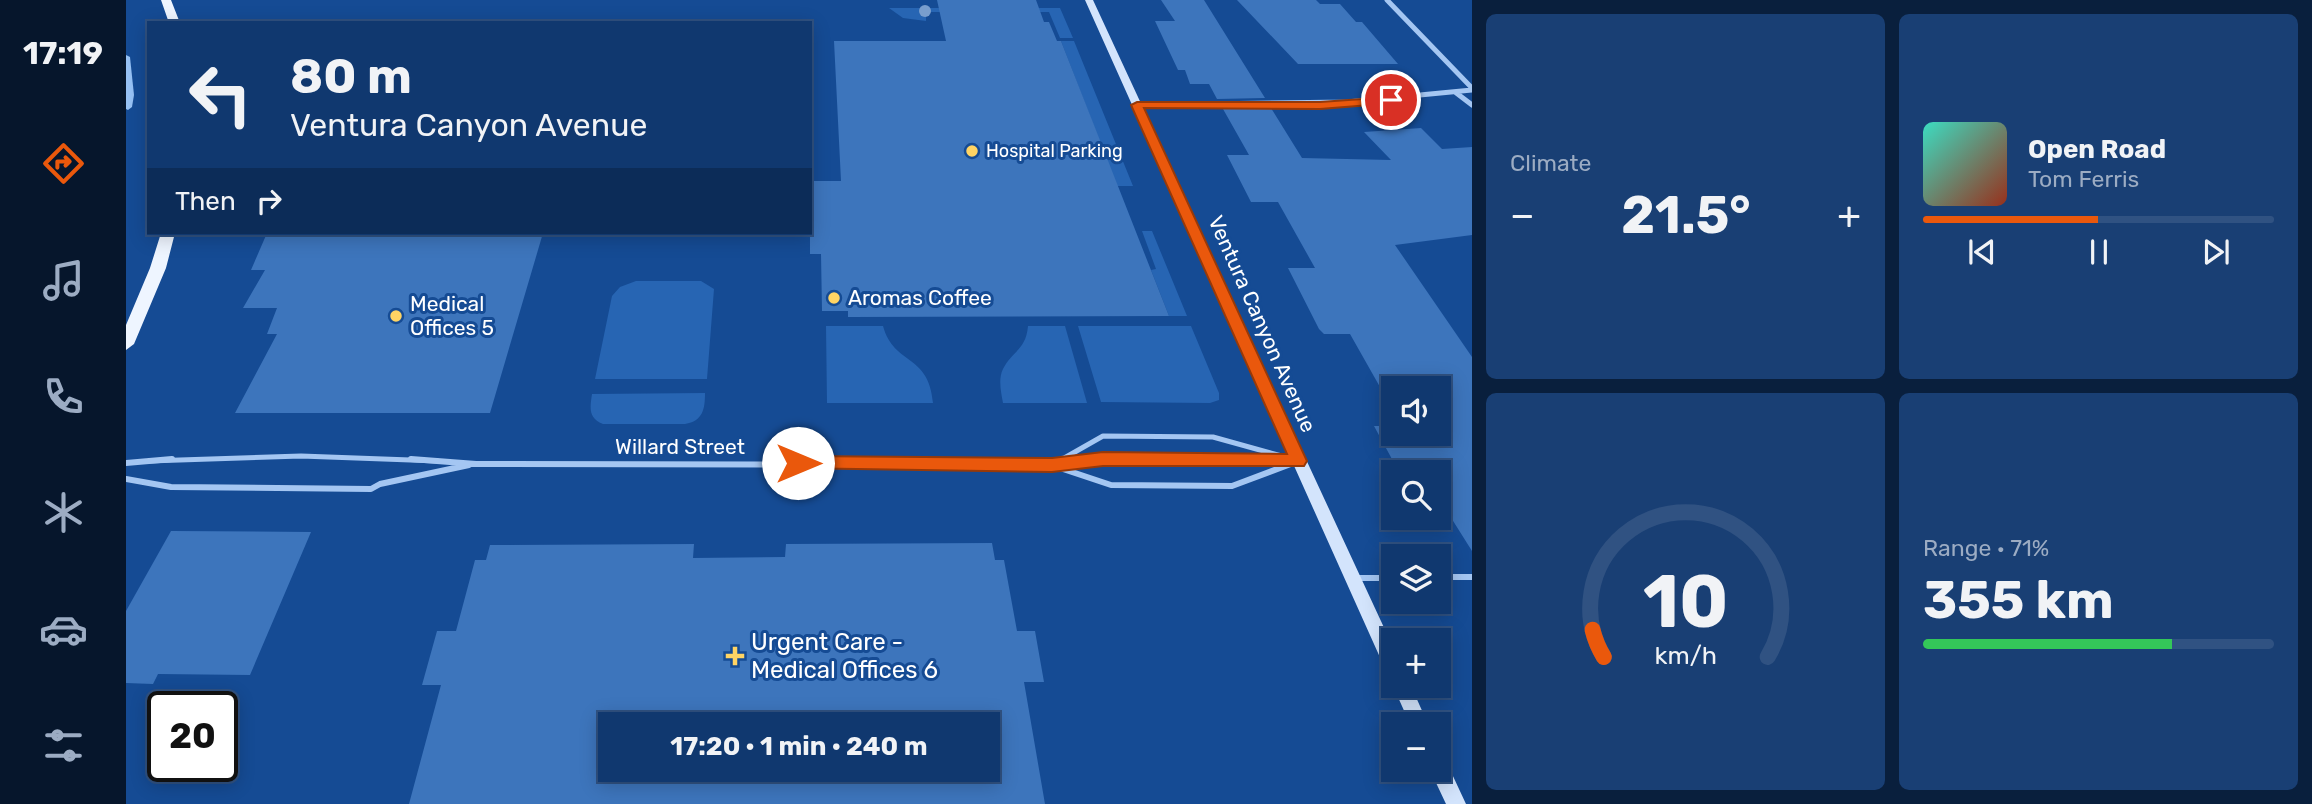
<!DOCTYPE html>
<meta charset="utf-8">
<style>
body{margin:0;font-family:Rubik,sans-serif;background:#193f74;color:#f1f3f6;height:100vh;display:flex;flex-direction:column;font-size:26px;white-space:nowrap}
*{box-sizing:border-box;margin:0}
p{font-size:23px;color:#9cacc3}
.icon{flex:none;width:38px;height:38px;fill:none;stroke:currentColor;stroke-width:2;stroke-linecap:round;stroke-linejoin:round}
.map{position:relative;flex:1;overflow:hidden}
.sheet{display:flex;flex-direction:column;gap:14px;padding:14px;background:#091f3d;width:840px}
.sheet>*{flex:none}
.banner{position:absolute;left:21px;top:21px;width:665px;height:214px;border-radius:0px;box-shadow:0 4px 18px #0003,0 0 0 2px #305282;background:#10386f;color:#f1f3f6;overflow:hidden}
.controls{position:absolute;left:1255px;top:376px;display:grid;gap:14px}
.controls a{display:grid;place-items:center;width:70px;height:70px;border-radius:0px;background:#10386f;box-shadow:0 4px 18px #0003,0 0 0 2px #305282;font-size:35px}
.speed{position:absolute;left:21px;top:691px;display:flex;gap:14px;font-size:35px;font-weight:700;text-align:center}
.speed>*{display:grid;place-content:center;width:91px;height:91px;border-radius:50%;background:#10386f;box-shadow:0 4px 18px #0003,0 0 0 2px #305282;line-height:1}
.speed .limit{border:4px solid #111;border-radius:10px;background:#fff;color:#111}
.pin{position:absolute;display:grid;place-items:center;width:60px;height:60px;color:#fff;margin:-30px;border:4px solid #fff;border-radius:50%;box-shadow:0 2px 7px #0007}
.me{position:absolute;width:77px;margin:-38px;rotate:90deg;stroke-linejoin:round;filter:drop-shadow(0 0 5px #0008)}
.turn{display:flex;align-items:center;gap:24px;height:147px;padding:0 28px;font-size:32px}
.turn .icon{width:91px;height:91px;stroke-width:2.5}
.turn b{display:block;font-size:49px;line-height:60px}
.then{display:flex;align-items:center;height:66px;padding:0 28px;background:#0003;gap:14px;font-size:26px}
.big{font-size:52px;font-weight:700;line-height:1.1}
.sheet .tile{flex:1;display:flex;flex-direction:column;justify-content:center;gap:10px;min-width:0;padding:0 24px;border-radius:10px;background:#193f74}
.sheet .dial{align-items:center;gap:0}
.dial svg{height:182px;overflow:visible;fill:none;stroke:#305282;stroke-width:7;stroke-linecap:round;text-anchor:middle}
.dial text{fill:#f1f3f6;stroke:none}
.song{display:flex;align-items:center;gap:21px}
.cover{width:84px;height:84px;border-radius:10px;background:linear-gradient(135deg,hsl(170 70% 55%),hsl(10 70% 35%))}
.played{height:7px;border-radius:4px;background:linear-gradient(90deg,#ea580c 50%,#305282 50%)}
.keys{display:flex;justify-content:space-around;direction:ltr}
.heat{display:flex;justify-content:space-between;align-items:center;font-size:38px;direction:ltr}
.charge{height:10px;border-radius:5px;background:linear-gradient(90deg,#34c759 71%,#305282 0)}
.sheet .tiles{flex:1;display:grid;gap:14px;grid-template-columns:repeat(2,1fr)}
.trip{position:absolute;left:472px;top:712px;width:402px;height:70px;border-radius:0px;background:#10386f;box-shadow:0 4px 18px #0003,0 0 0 2px #305282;font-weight:700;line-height:70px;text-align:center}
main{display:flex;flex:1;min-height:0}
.tabs{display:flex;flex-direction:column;width:126px;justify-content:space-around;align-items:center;background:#06162c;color:#9cacc3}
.tabs .icon{width:49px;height:49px}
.tabs .current{color:#ea580c}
.tabs b{font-size:32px;color:#f1f3f6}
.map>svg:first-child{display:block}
.green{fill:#2765b3}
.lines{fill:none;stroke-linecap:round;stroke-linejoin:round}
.stream{fill:#96c1f4;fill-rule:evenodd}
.building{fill:#3d75bc;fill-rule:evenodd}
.lane-far1{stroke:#a4c6f2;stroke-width:5}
.lane{stroke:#a4c6f2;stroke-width:6}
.street{stroke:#a4c6f2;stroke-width:5}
.secondary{fill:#d3e4fc;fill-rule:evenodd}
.primary{fill:#eef5ff;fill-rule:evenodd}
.tree{fill:#799ecd}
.route{fill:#ea580c;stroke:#983908;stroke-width:2}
.poi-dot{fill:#ffd464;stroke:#154b94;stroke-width:2.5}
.labels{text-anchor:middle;stroke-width:6;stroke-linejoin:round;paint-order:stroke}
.far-poi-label{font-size:18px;fill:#fff;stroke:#154b94;text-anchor:start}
.poi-label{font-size:21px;fill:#fff;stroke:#154b94;text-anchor:start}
.street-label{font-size:21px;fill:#fff;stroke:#154b94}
.near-poi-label{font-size:24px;fill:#fff;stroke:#154b94;text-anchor:start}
</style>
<main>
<nav class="tabs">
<b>17:19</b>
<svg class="icon current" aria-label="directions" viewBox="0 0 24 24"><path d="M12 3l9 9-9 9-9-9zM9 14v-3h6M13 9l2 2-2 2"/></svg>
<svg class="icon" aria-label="music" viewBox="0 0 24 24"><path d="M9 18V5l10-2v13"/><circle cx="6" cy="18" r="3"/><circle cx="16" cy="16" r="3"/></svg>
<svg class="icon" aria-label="phone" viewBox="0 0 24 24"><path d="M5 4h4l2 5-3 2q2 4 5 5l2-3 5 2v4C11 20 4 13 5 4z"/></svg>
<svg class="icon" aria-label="climate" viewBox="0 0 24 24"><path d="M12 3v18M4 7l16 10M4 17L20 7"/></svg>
<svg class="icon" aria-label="car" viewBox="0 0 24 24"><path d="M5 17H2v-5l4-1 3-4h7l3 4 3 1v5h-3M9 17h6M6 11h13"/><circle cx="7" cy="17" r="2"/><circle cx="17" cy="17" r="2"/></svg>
<svg class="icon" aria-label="filters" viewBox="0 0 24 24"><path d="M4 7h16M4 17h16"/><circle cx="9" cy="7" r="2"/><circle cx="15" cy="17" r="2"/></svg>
</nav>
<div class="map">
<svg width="1346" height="804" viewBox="0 0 1346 804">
<rect width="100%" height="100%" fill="#154b94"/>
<!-- green -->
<path class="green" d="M 763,8 L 934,8 L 947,38 L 934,38 L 923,12 L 800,12 L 800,21 L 777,18 Z
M 935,41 L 948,41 L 1007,186 L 991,186 Z
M 1016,231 L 1026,231 L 1061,316 L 1043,316 L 1025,270 L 1030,269 Z
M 510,281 L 575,281 L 588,289 L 581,379 L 469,379 L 486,296 L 494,287 Z
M 700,326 L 757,326 C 768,366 803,353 807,403 L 701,403 Z
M 902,326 L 939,326 L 961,403 L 877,403 C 875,392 872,379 877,369 C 886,351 900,350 902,326 Z
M 952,326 L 1065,326 L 1093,393 L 1093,400 L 1084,403 L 975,402 Z
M 579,393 C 579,409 577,421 559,424 L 477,424 C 462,418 464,408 466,394 Z"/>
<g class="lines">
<!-- stream -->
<path class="stream" d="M 0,55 L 4,57 L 8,95 L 6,107 L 2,110 L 0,109 Z"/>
</g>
<!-- building -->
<path class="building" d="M 811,0 L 910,0 L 918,22 L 923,22 L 931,41 L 935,41 L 1043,316 L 722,317 L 722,311 L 696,311 L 695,254 L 684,254 L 684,181 L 715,181 L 708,41 L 820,41 Z
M 1035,0 L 1078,0 L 1139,98 L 1091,99 L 1083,84 L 1064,84 L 1059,70 L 1052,70 L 1029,21 L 1049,21 Z
M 1111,0 L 1190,0 L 1194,4 L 1214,4 L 1230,22 L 1236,22 L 1272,64 L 1172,64 Z
M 1145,108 L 1176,158 L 1265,160 L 1238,132 L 1295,128 L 1316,149 L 1346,147 L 1346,235 L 1269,245 L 1346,357 L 1346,551 L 1312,497 L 1312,462 L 1267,461 L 1248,426 L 1267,426 L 1267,434 L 1312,434 L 1312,388 L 1267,388 L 1267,410 L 1224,334 L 1198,334 L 1193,329 L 1162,268 L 1189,268 L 1152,202 L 1125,202 L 1101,155 L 1123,155 L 1097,109 Z
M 141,233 L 417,233 L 364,413 L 109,413 L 151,334 L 141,334 L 151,308 L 117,308 L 139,270 L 125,270 Z
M 45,531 L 185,532 L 124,675 L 32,674 L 27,684 L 0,683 L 0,611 Z
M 866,543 L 869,560 L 878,560 L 891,631 L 909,631 L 918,682 L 898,682 L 919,804 L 283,804 L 315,685 L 296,685 L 311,631 L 330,631 L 349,560 L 360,560 L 364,545 L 568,544 L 567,558 L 659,557 L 660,544 ZM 485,724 L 863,724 L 863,770 L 485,770 Z"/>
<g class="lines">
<!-- lane-far1 -->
<path class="lane-far1" d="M 23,461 L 175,456 L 312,461
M 933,461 L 977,436 L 1087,437 L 1163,458
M 959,461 L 1172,461"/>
<!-- lane -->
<path class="lane" d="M 285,459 L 350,464 L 926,465 L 974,459
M 1011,459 L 1172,461
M 0,463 L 46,459
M 928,464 L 936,459
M 928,466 L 985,485 L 1106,486 L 1170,462
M 0,479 L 45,487 L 245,489 L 254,484 L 343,465
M 1312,577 L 1346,577
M 1229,578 L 1267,578"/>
<!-- street -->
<path class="street" d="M 1261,0 L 1346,88
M 1329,92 L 1346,105
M 1011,105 L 1221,102 L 1346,90"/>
<!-- secondary -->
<path class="secondary" d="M 959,0 L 967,0 L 1267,647 L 1267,676 L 1261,673 Z
M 1267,686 L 1285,686 L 1302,724 L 1284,724 Z
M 1312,757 L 1319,759 L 1340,804 L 1320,804 L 1304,770 L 1312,770 Z"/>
<!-- primary -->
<path class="primary" d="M 35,0 L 45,0 L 54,23 L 43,23 Z
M 35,233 L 49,233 L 40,268 L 8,344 L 0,350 L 0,325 L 24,268 Z"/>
</g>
<!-- trees -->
<circle class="tree" cx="799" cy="11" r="6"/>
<!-- route -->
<path class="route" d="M 1265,97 L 1271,100 L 1269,103 L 1194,109 L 1018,108 L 1181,461 L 1178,466 L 977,466 L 926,472 L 666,468 L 664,463 L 666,458 L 672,456 L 926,458 L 977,452 L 1161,454 L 1005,105 L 1011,102 L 1194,102 Z"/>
<!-- markers -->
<g class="poi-dot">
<circle cx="846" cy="151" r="7"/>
<circle cx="708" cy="298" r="7"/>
<circle cx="270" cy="316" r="7"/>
<path d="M605.5 645.5h7v7h7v7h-7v7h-7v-7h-7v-7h7z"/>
</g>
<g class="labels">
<!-- far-poi labels -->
<g class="far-poi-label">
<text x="860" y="157">Hospital Parking</text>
</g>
<!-- poi labels -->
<g class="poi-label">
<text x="722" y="305">Aromas Coffee</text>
<text x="284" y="311">Medical<tspan x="284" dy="24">Offices 5</tspan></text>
</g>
<!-- street labels -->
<g class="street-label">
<text transform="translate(1136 324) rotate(66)" y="7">Ventura Canyon Avenue</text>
<text x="554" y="454">Willard Street</text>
</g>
<!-- near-poi labels -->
<g class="near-poi-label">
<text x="625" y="650">Urgent Care -<tspan x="625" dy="28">Medical Offices 6</tspan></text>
</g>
</g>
</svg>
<div class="controls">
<a><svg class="icon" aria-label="sound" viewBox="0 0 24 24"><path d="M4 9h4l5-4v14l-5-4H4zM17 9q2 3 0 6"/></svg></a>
<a><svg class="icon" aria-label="search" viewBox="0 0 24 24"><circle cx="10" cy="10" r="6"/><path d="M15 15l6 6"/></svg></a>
<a><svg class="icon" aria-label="layers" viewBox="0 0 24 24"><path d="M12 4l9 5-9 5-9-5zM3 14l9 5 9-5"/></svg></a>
<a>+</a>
<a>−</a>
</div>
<div class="speed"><div class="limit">20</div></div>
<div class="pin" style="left:1265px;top:100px;background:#d93025"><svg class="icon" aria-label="arrive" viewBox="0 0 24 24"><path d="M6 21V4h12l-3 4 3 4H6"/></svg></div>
<svg class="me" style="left:672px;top:463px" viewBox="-20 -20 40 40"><circle r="19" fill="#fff"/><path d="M0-13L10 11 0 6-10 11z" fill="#ea580c"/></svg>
<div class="trip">17:20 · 1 min · 240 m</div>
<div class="banner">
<div class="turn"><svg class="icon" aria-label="left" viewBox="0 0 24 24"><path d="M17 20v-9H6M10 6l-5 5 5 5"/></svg><div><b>80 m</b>Ventura Canyon Avenue</div></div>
<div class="then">Then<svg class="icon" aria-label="right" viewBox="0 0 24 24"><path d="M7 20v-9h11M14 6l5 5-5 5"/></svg></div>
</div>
</div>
<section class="sheet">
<div class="tiles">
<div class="tile"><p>Climate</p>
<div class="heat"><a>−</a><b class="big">21.5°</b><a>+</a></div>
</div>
<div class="tile">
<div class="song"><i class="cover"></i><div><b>Open Road</b><p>Tom Ferris</p></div></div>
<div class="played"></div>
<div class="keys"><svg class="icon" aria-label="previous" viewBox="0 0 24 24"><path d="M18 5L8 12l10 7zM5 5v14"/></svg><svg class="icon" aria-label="pause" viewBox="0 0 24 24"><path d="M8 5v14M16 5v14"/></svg><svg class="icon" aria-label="next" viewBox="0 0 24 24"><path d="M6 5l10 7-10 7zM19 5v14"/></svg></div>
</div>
<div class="tile dial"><svg viewBox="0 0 100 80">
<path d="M14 69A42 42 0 1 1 86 69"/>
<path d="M14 69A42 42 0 0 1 9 57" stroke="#ea580c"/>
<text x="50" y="56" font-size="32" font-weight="700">10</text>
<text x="50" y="72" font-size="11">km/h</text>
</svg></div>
<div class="tile"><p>Range · 71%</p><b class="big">355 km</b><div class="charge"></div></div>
</div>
</section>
</main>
